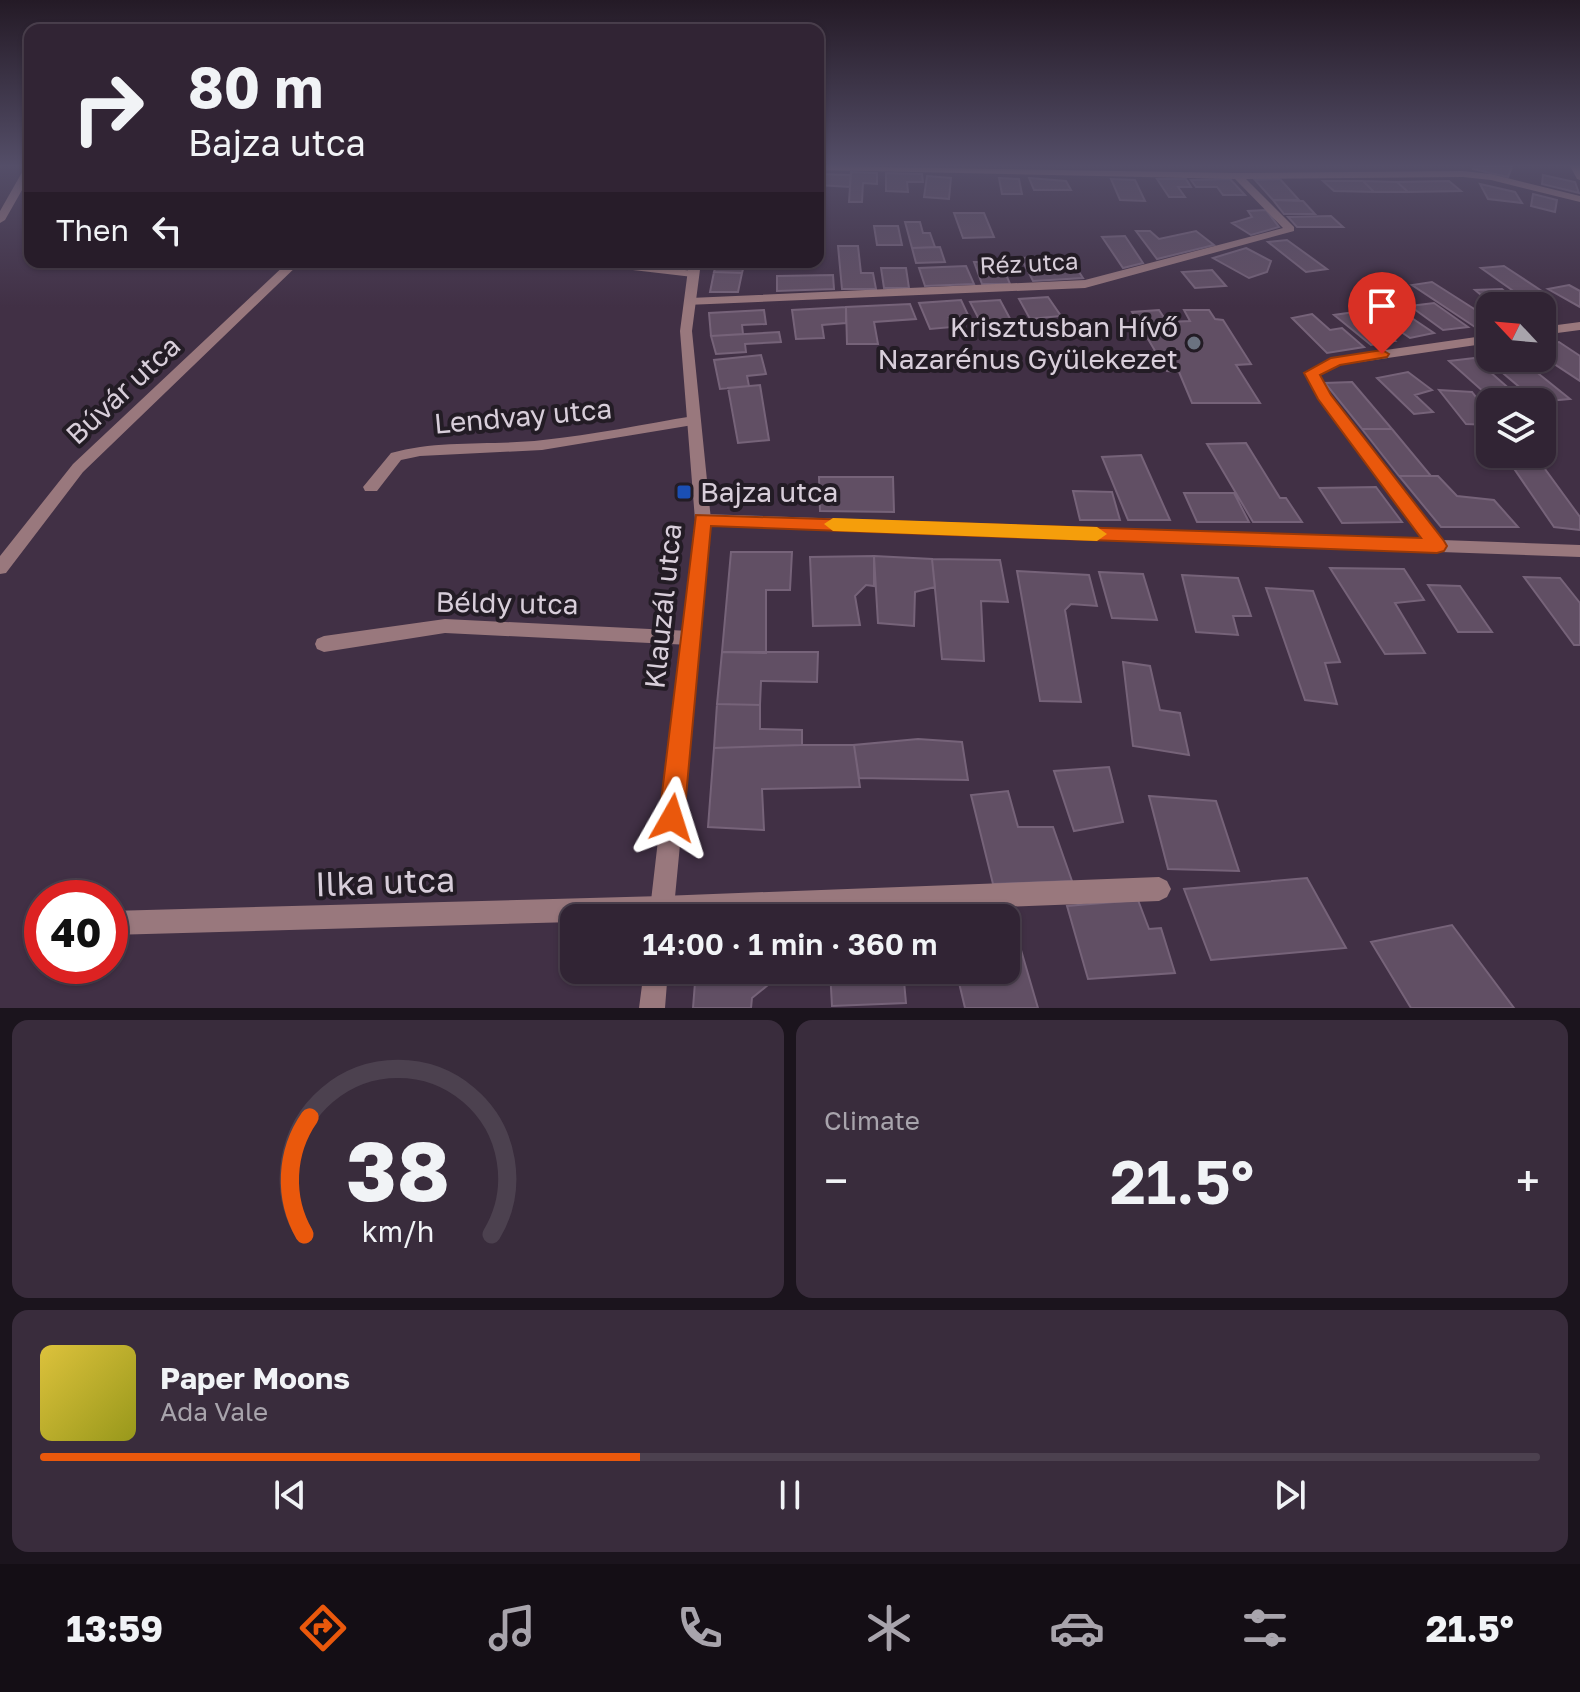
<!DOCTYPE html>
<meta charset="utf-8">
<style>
body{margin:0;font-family:"Golos Text",sans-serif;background:#392c3c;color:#f1f3f6;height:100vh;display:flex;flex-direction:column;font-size:30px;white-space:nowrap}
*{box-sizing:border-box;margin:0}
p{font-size:26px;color:#a8a4ac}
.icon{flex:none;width:44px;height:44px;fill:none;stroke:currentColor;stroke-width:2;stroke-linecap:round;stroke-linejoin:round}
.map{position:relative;height:1008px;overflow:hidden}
.panel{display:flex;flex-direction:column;gap:12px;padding:12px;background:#1b141d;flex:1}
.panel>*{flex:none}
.top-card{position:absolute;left:24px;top:24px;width:800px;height:244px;border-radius:16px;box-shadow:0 2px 6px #0004,0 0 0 2px #4c414f;background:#312434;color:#f1f3f6;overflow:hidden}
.needle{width:52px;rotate:296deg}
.tools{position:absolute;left:1476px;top:292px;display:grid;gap:16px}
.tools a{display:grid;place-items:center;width:80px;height:80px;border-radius:16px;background:#312434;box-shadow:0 2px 6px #0004,0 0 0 2px #4c414f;font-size:40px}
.speed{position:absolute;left:24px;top:880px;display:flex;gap:16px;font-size:40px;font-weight:700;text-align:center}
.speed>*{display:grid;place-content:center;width:104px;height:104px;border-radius:50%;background:#312434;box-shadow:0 2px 6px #0004,0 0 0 2px #4c414f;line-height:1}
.speed .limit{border:12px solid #d22;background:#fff;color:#111}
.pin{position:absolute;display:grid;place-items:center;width:68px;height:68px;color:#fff;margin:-82px -34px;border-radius:50% 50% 50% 0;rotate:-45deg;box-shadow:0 0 8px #0007}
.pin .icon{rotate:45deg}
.me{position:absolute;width:88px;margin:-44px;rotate:6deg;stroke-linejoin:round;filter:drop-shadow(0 0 6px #0008)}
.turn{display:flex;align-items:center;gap:28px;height:168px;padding:0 32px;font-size:36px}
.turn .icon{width:104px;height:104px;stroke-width:2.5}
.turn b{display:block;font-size:56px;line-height:68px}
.then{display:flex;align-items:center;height:76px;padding:0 32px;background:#0003;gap:16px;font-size:30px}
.big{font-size:60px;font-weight:600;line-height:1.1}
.panel .tile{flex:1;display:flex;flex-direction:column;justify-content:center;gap:12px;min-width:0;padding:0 28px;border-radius:16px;background:#392c3c}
.panel .dial{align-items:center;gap:0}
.dial svg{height:208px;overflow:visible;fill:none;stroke:#4c414f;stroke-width:7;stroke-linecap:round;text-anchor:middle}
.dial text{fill:#f1f3f6;stroke:none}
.song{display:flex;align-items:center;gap:24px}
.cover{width:96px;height:96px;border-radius:12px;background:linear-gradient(135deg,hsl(50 70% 55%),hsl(60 70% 35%))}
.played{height:8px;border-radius:4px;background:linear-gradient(90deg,#ea580c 40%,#4c414f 40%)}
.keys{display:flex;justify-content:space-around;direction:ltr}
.heat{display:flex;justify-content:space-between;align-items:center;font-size:44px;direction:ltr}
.panel .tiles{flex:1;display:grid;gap:12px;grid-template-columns:1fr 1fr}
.tile:last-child{grid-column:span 2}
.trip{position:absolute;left:560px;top:904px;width:460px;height:80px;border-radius:16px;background:#312434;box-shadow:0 2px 6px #0004,0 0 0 2px #4c414f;font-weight:600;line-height:80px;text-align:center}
.dock{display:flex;height:128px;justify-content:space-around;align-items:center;background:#140e15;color:#a8a4ac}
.dock .icon{width:56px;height:56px}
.dock .active{color:#ea580c}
.dock b{font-size:36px;color:#f1f3f6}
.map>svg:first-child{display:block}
.building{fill:#614f64;stroke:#766379;stroke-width:2}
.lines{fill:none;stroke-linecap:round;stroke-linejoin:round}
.minor{fill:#99787d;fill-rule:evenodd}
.tertiary{fill:#99787d;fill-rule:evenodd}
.route{fill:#ea580c;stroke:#983908;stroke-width:2}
.slow{fill:#f59e0b}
.worship-dot{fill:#6b7280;stroke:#231c25;stroke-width:3}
.transit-dot{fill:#1a4fb4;stroke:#231c25;stroke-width:3}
.labels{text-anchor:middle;stroke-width:8;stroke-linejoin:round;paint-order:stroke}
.far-street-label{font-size:24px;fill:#d8ceda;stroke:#231c25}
.poi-label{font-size:28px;fill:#d8ceda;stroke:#231c25;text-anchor:end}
.street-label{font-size:28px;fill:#d8ceda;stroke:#231c25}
.near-street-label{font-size:34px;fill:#d8ceda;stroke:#231c25}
</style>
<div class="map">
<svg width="1580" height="1008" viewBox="0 0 1580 1008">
<rect width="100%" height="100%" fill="#413045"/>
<!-- building -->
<path class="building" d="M 1474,166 L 1507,166 L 1512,167 L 1508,177 L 1473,169 Z
M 851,172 L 877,173 L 877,184 L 863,183 L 862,202 L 849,202 Z
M 886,173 L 922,174 L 923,182 L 907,182 L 908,192 L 886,191 Z
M 818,174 L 851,175 L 850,187 L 818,185 Z
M 1543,175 L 1575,182 L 1579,193 L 1542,184 Z
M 927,176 L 951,178 L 949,199 L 924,197 Z
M 999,178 L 1019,179 L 1022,194 L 1002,194 Z
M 1029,178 L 1066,181 L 1071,190 L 1034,190 Z
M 1111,179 L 1135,180 L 1145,201 L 1120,200 Z
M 1157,179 L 1186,179 L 1191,187 L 1178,187 L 1185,197 L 1169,197 Z
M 1230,179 L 1245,195 L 1223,195 L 1217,187 L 1196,187 L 1191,180 Z
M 1280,179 L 1299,200 L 1273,200 L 1255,180 Z
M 1323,181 L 1363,181 L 1374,192 L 1334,191 Z
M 1363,181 L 1397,182 L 1408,192 L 1374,192 Z
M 1449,181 L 1461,191 L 1408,192 L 1397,182 Z
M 1480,184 L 1515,192 L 1522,203 L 1488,199 Z
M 1533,194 L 1557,200 L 1555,212 L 1531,206 Z
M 1273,200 L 1303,201 L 1315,214 L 1284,214 Z
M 1266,210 L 1279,227 L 1251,235 L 1232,223 L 1252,217 L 1248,211 Z
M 954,213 L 984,213 L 994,237 L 963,238 Z
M 1331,216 L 1343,227 L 1297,227 L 1288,217 Z
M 905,222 L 920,222 L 923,233 L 930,233 L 935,247 L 912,248 Z
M 874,226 L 898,226 L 902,245 L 877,245 Z
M 1136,231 L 1150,231 L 1159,239 L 1196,231 L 1214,245 L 1157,259 Z
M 1125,236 L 1143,263 L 1123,268 L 1102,237 Z
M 1287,240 L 1327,269 L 1306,272 L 1268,242 Z
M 838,246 L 858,246 L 861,273 L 873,273 L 876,289 L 842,289 Z
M 940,247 L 945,262 L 916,263 L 912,248 Z
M 1246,248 L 1271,261 L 1267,272 L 1249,278 L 1213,258 Z
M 1046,257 L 1053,268 L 1075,266 L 1083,278 L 1033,281 L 1021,258 Z
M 717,262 L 745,262 L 742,273 L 714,272 Z
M 974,262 L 1001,262 L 1010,284 L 982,284 Z
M 966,266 L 974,284 L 925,286 L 919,268 Z
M 1504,266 L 1551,297 L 1526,300 L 1481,268 Z
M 881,268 L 906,268 L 909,288 L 884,288 Z
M 1212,270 L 1226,286 L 1195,288 L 1182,272 Z
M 714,272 L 742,273 L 738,292 L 710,292 Z
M 833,275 L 834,289 L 777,291 L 777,276 Z
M 1432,282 L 1490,319 L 1490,324 L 1475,327 L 1412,285 Z
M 1569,285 L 1580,291 L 1580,307 L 1548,289 Z
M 1502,289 L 1522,306 L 1494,306 L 1475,290 Z
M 1048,297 L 1061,316 L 1030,319 L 1019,299 Z
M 961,300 L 969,317 L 949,318 L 953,327 L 930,329 L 919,303 Z
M 1000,300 L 1015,328 L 985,331 L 970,302 Z
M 1385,300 L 1434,333 L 1410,338 L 1362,305 Z
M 1434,303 L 1468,327 L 1443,330 L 1410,306 Z
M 910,304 L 916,319 L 874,322 L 878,344 L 847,344 L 846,307 Z
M 846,307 L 846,323 L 822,325 L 824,338 L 796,339 L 792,310 Z
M 764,310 L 766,324 L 742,325 L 743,334 L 711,336 L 709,313 Z
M 1159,310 L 1167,322 L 1190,321 L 1184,310 L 1209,310 L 1215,319 L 1223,320 L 1251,364 L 1236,365 L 1260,403 L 1192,403 L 1179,372 L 1167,371 L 1132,312 Z
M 1354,312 L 1395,341 L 1371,345 L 1334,315 Z
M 1312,314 L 1330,330 L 1342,328 L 1364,347 L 1327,353 L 1292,318 Z
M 779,332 L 781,342 L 745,344 L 746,352 L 716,354 L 711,336 Z
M 1559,342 L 1580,356 L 1580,381 L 1542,356 L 1542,345 Z
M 1490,351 L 1490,358 L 1519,358 L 1570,399 L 1537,402 L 1478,352 Z
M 761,355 L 766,374 L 747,376 L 749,386 L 720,389 L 714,360 Z
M 1474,358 L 1512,391 L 1486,394 L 1449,361 Z
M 1408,372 L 1432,390 L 1415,395 L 1433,412 L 1414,414 L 1377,378 Z
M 1352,382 L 1392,429 L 1362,429 L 1325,383 Z
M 760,385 L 769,440 L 738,443 L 728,388 Z
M 1439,390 L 1472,392 L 1490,415 L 1490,425 L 1466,424 Z
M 1362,429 L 1392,429 L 1431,476 L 1399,476 Z
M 1246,443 L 1280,498 L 1286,498 L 1302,522 L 1253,522 L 1207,444 Z
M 1504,454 L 1534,454 L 1580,517 L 1580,530 L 1554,527 Z
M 1141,455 L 1170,520 L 1128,520 L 1102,457 Z
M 1399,476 L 1438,476 L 1457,496 L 1494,500 L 1518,527 L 1441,527 Z
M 819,477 L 893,477 L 894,512 L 820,511 Z
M 1376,487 L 1402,522 L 1342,523 L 1319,488 Z
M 1073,491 L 1112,492 L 1120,520 L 1080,520 Z
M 1184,493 L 1234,493 L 1249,522 L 1197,522 Z
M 731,552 L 792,552 L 790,590 L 766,590 L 766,653 L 722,652 Z
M 874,556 L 874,586 L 866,585 L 855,596 L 860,625 L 813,626 L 810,557 Z
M 874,556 L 932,559 L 935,587 L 915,592 L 914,626 L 878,623 Z
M 932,559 L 1000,560 L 1008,602 L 981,601 L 984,661 L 942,659 Z
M 1330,568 L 1404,569 L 1424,600 L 1395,603 L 1425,653 L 1385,654 Z
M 1017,571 L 1089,575 L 1097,606 L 1071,604 L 1065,610 L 1081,702 L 1040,701 Z
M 1099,572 L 1143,574 L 1157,620 L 1112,618 Z
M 1182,575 L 1238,578 L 1251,616 L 1233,616 L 1238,635 L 1196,632 Z
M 1524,577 L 1560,578 L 1580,603 L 1580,645 L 1574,645 Z
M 1428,585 L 1460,586 L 1492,632 L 1458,632 Z
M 1266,588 L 1313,591 L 1340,662 L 1325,663 L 1337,704 L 1305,700 Z
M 722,652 L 818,652 L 817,682 L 761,681 L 760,705 L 717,704 Z
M 1123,662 L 1150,666 L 1160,710 L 1180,713 L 1189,755 L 1133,746 Z
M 717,704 L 760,705 L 760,729 L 802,730 L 802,745 L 714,748 Z
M 918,739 L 962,742 L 968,780 L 859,778 L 854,745 Z
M 802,745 L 854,745 L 860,787 L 762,789 L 764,830 L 708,827 L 714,748 Z
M 1109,767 L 1123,822 L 1074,831 L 1054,771 Z
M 1008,791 L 1018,827 L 1053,827 L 1072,881 L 993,884 L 971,795 Z
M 1149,796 L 1216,801 L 1239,871 L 1168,869 Z
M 1307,878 L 1346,948 L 1211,960 L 1184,889 Z
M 1138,900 L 1149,929 L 1161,928 L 1175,973 L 1088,979 L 1067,906 Z
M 1011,916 L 1038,1008 L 965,1008 L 956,970 L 1006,970 L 1006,918 L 999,918 Z
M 1452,925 L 1514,1008 L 1411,1008 L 1371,942 Z
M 696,970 L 830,970 L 829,984 L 768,985 L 752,998 L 751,1008 L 693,1008 Z
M 830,970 L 903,970 L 906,1003 L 832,1006 Z"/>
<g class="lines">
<!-- minor -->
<path class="minor" d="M 30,166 L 30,176 L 5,220 L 0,223 L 0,211 L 25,167 Z
M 818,166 L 1238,173 L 1463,171 L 1491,174 L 1580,196 L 1580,202 L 1491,180 L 1463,177 L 1246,179 L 1294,227 L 1294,231 L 1085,288 L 686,305 L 684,302 L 690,298 L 1085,280 L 1283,228 L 1235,179 L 818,170 Z
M 1570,166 L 1580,166 L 1580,180 L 1577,179 Z
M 288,262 L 301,262 L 83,472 L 6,573 L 0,574 L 0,556 L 73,464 Z
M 584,262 L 620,262 L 693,271 L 699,274 L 693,277 L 590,265 Z
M 1580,322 L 1580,330 L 1542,335 L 1542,327 Z
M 1490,335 L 1490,343 L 1340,365 L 1319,375 L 1330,395 L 1442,540 L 1580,545 L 1580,557 L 703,526 L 695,520 L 703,514 L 1423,539 L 1319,399 L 1304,373 L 1337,357 Z
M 694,416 L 699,418 L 701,421 L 699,424 L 542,450 L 420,456 L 401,460 L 377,491 L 365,491 L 363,487 L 391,453 C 440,439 492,446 543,440 C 593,435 644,424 694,416 Z
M 445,619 L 690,631 L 697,633 L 699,638 L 697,643 L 690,645 L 445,633 L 324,652 L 317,649 L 315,644 L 317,639 L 324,636 Z
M 1159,877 L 1167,881 L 1171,889 L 1167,897 L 1159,901 L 709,918 L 574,918 L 574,922 L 110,935 L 110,911 L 662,896 Z"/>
<!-- tertiary -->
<path class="tertiary" d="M 689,262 L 701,262 L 692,331 L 711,520 L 673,918 L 649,918 L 695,520 L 680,331 Z
M 644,970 L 668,970 L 665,1008 L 639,1008 Z"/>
</g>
<!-- sky -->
<linearGradient id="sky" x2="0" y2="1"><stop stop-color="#241a26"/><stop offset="0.54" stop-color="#544e68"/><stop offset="1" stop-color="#544e68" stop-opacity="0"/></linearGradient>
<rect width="1580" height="307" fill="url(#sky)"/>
<!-- route -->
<path class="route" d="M 1382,350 L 1389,354 L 1387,357 L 1340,365 L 1320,375 L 1331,395 L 1444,541 L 1447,546 L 1444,551 L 1437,553 L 711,526 L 684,818 L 680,827 L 672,830 L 663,827 L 659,818 L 696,515 L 1421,538 L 1318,399 L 1304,373 L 1331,358 Z"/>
<!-- slow -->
<path class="slow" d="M 833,518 L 1097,527 L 1107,534 L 1097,541 L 833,531 L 824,524 Z"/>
<!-- markers -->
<circle class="worship-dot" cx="1194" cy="343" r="8"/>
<rect class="transit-dot" x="676" y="484" width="16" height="16" rx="4"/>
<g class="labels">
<!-- far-street labels -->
<g class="far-street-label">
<text transform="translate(1029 264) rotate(-3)" y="8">Réz utca</text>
</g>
<!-- poi labels -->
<g class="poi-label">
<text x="1178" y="337">Krisztusban Hívő<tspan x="1178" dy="32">Nazarénus Gyülekezet</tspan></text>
<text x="700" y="502" text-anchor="start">Bajza utca</text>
</g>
<!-- street labels -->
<g class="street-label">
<text transform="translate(123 390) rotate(-43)" y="10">Búvár utca</text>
<text transform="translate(523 416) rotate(-5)" y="10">Lendvay utca</text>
<text transform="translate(507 603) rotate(1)" y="10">Béldy utca</text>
<text transform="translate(663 606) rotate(-84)" y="10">Klauzál utca</text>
</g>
<!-- near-street labels -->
<g class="near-street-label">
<text transform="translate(385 882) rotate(-2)" y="12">Ilka utca</text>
</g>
</g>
</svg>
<div class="tools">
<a><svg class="needle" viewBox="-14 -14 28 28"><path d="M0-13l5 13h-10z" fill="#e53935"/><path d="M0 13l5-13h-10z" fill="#a8a4ac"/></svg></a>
<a><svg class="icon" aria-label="layers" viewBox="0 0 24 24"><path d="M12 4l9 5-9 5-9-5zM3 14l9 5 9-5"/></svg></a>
</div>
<div class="speed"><div class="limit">40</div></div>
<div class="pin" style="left:1382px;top:354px;background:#d93025"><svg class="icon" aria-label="arrive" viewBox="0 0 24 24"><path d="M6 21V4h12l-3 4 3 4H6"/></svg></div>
<svg class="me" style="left:672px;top:818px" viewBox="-20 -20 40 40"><path d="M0-17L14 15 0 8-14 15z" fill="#ea580c" stroke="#fff" stroke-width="4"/></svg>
<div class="trip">14:00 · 1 min · 360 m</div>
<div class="top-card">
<div class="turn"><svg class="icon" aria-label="right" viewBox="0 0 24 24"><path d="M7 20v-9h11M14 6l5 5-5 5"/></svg><div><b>80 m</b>Bajza utca</div></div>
<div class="then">Then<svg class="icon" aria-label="left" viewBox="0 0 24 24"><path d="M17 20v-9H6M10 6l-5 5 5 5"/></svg></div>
</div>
</div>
<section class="panel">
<div class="tiles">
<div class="tile dial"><svg viewBox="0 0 100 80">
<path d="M14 69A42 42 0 1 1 86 69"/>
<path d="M14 69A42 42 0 0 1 16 24" stroke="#ea580c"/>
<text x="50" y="56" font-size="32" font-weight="700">38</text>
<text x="50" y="72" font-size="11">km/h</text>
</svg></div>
<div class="tile"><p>Climate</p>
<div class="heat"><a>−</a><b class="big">21.5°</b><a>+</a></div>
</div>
<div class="tile">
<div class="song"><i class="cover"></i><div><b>Paper Moons</b><p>Ada Vale</p></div></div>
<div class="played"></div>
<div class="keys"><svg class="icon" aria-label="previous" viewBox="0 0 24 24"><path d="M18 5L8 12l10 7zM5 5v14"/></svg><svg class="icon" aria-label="pause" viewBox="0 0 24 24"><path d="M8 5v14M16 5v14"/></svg><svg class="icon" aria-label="next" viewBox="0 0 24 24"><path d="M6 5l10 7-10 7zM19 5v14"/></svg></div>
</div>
</div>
</section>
<nav class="dock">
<b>13:59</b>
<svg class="icon active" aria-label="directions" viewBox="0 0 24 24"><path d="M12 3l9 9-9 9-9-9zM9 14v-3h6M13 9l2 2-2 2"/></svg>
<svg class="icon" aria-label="music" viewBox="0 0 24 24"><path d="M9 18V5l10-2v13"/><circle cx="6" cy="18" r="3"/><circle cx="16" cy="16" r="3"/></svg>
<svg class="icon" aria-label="phone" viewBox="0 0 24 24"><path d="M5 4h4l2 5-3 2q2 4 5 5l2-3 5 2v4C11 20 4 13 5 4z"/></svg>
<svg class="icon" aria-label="climate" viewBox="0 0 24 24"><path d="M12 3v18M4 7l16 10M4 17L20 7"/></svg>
<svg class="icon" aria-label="car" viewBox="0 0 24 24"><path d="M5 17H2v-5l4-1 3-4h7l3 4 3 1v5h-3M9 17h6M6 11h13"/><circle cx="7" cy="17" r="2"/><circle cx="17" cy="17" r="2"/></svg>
<svg class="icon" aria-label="filters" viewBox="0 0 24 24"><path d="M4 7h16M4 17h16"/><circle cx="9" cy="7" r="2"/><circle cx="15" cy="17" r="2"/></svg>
<b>21.5°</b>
</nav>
